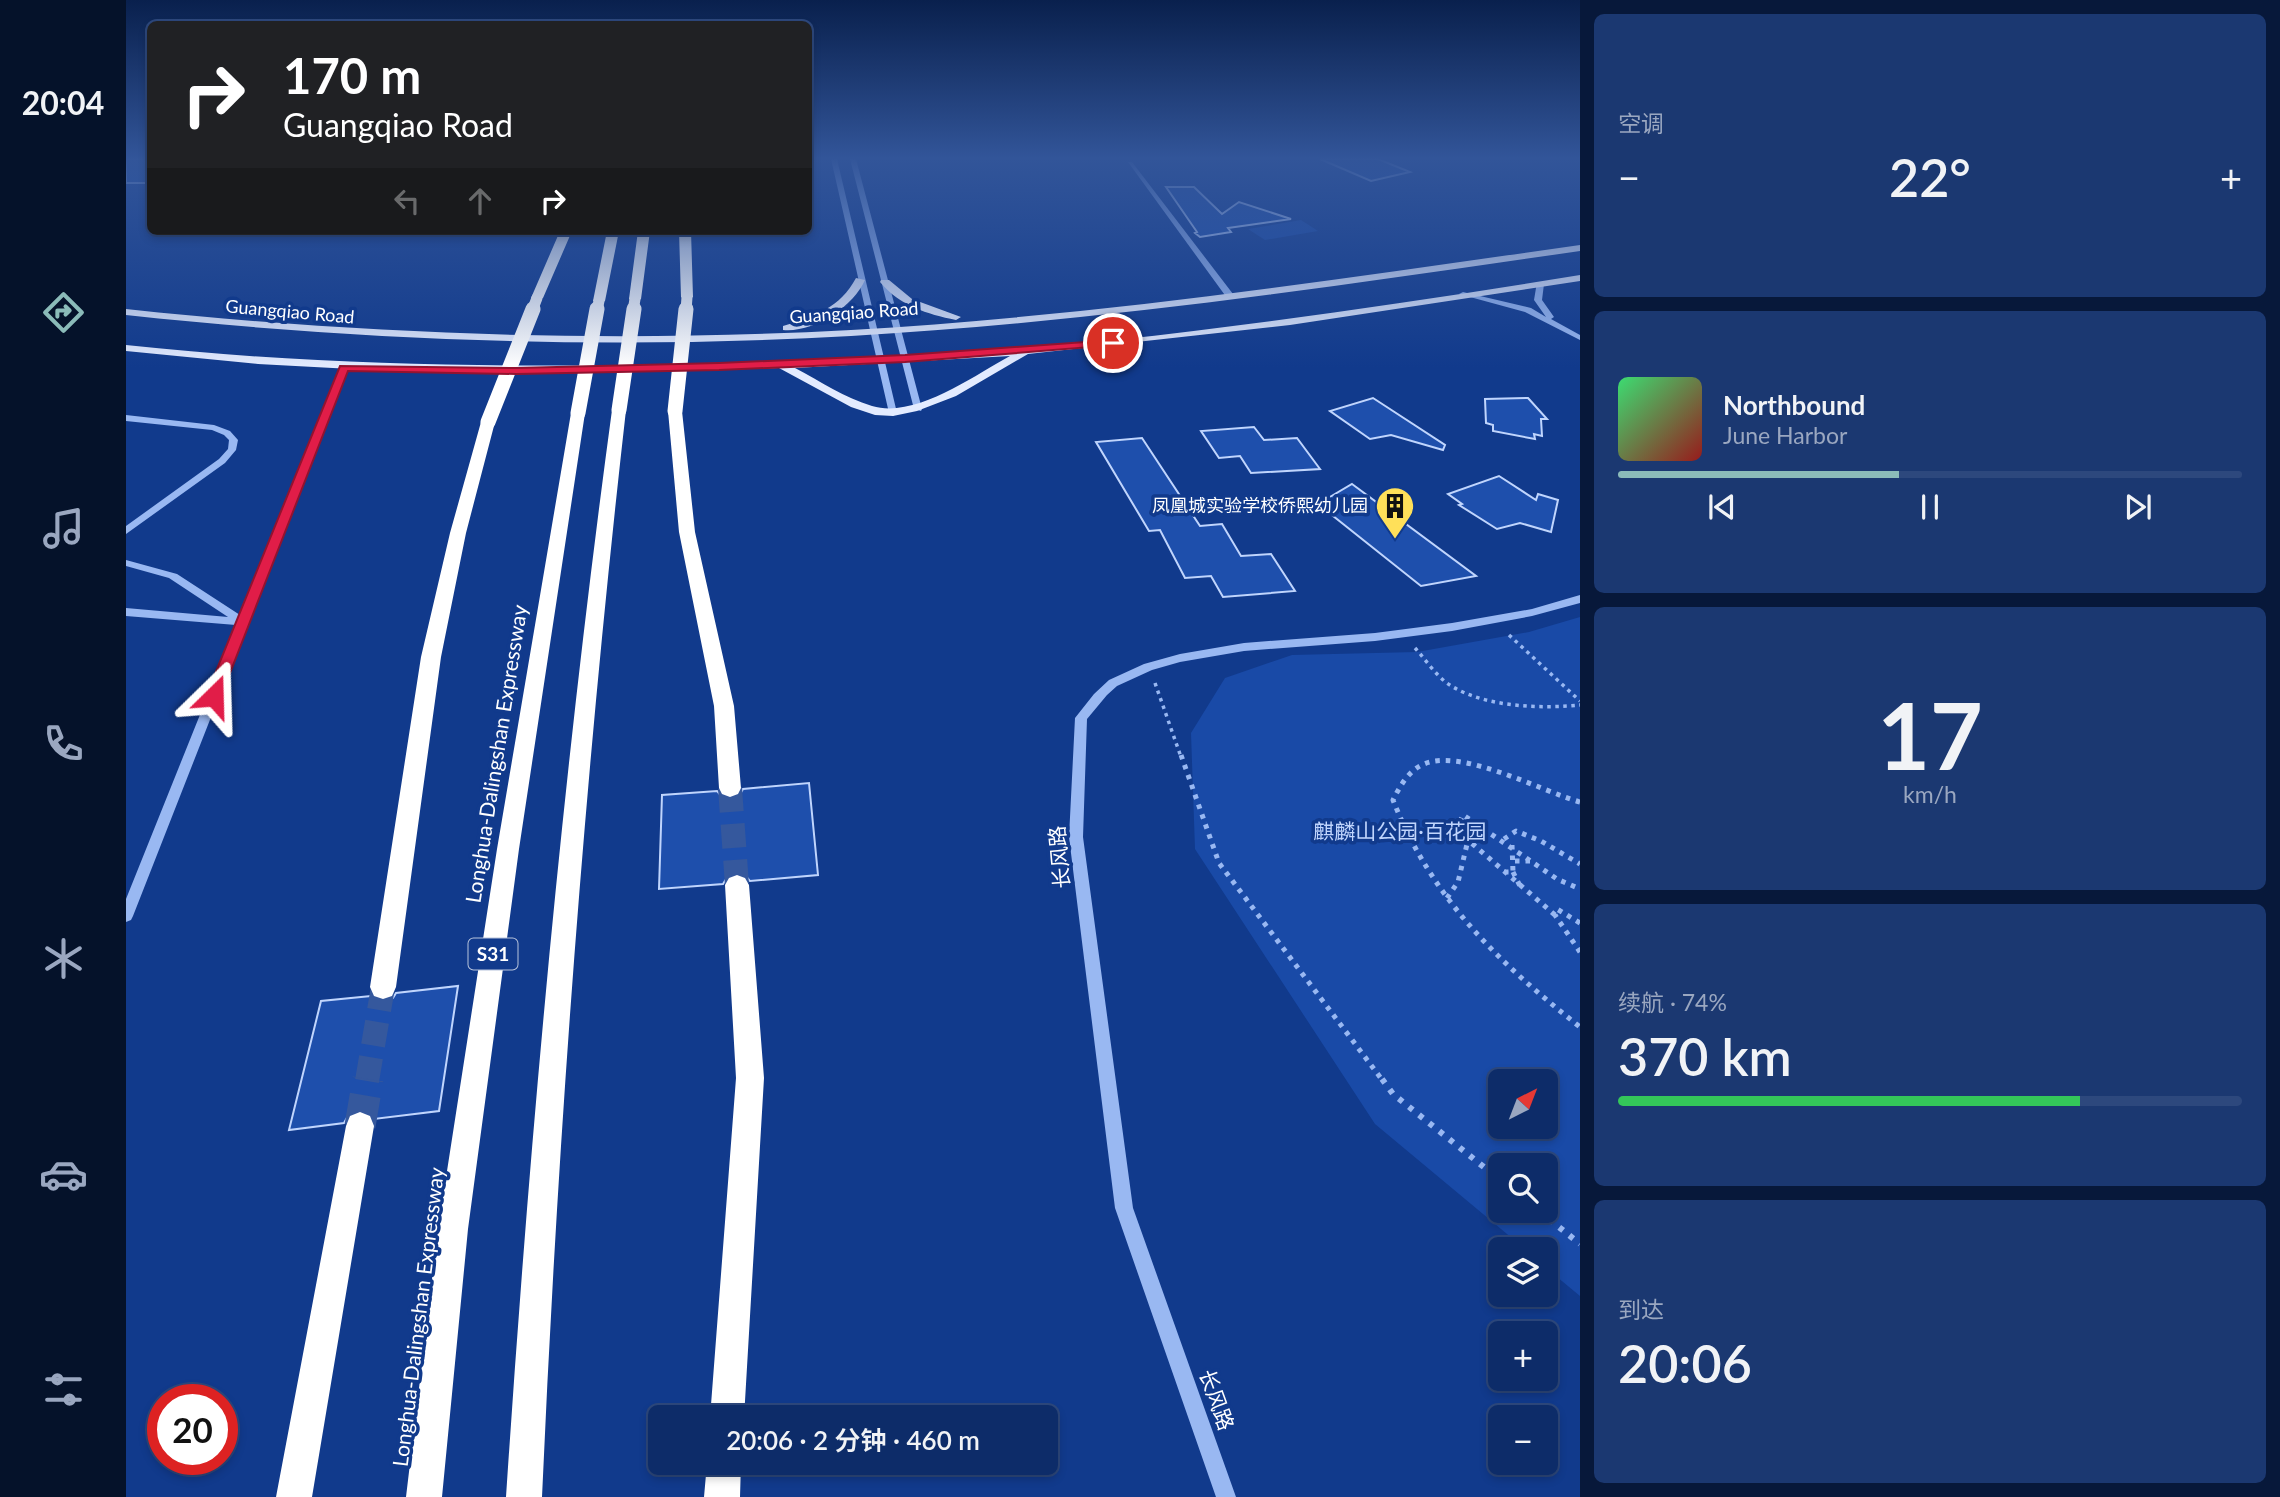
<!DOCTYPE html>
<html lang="zh">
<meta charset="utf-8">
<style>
body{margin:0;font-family:Lato,"Noto Sans SC",sans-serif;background:#1b3871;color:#f1f3f6;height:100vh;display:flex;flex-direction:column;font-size:26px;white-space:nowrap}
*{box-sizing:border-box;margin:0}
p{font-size:23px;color:#9aa7c0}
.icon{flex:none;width:38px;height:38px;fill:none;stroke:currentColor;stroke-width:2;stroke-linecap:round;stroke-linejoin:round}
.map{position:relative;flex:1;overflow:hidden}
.side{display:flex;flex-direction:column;gap:14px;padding:14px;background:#07183a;width:700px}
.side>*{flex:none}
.guide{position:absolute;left:21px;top:21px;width:665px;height:214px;border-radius:10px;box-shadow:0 4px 10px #0003,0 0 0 2px #2d487d;background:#202124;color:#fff;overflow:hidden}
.needle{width:46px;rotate:42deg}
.controls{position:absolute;left:1362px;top:1069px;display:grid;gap:14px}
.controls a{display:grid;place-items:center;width:70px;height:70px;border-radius:10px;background:#0d2c69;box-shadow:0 4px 10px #0003,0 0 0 2px #2d487d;font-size:35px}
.speed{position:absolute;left:21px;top:1384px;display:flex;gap:14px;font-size:35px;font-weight:700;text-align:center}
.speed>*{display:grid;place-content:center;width:91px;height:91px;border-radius:50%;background:#0d2c69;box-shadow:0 4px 10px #0003,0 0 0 2px #2d487d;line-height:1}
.speed .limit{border:10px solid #d22;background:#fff;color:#111}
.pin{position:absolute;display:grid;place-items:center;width:60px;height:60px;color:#fff;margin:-30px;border:4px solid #fff;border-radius:50%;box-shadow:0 2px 7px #0007}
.me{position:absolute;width:77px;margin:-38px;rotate:22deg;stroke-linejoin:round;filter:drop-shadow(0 0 5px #0008)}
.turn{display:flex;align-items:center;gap:24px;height:147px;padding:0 21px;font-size:32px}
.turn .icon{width:91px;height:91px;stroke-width:2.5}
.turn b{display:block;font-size:49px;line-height:60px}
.lanes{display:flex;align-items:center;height:66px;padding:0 21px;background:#0003;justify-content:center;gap:35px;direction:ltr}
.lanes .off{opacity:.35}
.big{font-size:52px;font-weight:600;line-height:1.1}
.side .tile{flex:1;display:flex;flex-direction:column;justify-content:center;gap:10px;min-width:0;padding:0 24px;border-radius:10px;background:#1b3871}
.side .dial{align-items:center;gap:0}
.dial b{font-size:91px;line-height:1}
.song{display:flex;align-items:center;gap:21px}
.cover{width:84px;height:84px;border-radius:10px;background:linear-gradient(135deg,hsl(140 70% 55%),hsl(0 70% 35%))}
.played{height:7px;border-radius:4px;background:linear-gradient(90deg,#8bbbb9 45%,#2d487d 45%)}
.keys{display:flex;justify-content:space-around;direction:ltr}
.heat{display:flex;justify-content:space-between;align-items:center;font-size:38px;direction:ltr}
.charge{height:10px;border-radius:5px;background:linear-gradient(90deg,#34c759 74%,#2d487d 0)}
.trip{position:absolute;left:522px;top:1405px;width:410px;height:70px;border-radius:10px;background:#0d2c69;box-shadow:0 4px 10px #0003,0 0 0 2px #2d487d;font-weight:600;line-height:70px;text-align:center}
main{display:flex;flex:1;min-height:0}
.menu{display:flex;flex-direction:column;width:126px;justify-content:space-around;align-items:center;background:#05122a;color:#9aa7c0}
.menu .icon{width:49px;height:49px}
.menu .current{color:#8bbbb9}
.menu b{font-size:32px;color:#f1f3f6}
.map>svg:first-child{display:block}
.green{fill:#194aa7;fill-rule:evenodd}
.building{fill:#1e4fac;stroke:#c0d5fd;stroke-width:2}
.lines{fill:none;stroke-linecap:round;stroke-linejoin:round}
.highway-tunnel-far1{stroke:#35589d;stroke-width:24;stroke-dasharray:24 12;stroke-linecap:butt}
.highway-tunnel{stroke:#35589d;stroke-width:31;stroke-dasharray:31 16;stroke-linecap:butt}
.path-far2{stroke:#99b8f2;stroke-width:3.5;stroke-dasharray:3.5 4.5;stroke-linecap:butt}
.path-far1{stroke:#99b8f2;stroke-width:5;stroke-dasharray:4.5 6;stroke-linecap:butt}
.path{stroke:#99b8f2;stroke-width:6;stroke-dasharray:5 8;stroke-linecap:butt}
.minor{fill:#99b8f2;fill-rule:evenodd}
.major{fill:#e3ebff;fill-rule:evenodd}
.highway{fill:#fff;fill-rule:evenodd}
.highway-bridge-far1{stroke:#fff;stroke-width:11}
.highway-bridge{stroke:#fff;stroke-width:15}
.route{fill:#e11d48;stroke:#92132f;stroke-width:2}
.labels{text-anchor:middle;stroke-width:7;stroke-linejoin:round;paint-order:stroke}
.far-street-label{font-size:18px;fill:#fff;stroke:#113a8c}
.far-poi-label{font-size:18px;fill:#fff;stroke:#113a8c;text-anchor:end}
.shield{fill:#113a8c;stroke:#b8c4dc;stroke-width:2}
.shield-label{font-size:19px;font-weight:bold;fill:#fff}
.street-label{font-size:21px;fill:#fff;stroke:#113a8c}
.park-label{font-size:21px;fill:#c0d5fd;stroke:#113a8c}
</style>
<main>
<nav class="menu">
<b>20:04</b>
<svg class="icon current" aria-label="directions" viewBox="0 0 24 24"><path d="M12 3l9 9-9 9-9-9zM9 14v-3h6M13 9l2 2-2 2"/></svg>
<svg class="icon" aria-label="music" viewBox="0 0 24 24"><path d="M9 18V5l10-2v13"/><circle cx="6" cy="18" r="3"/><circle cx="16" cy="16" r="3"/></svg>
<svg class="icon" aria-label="phone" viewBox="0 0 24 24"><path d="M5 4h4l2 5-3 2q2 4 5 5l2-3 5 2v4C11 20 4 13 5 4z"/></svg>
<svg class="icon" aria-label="climate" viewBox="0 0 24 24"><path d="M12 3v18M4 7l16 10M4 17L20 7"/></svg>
<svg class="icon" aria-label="car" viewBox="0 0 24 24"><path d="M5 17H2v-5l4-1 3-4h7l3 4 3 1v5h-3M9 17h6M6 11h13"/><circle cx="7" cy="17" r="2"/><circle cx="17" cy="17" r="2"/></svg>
<svg class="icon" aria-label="filters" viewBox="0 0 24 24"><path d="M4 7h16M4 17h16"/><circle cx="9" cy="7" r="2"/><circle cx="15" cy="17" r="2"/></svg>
</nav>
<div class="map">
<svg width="1454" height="1497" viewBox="0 0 1454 1497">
<rect width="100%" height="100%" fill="#113a8c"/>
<!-- green -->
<path class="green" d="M 1175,220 L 1192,231 L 1139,240 L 1122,229 Z
M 1454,617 L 1454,1296 L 1419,1267 L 1419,1250 L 1399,1249 L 1249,1124 L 1069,849 L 1065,733 L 1099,678 L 1166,655 L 1291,652 L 1403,632 ZM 1374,1082 L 1419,1082 L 1419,1127 L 1374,1127 ZM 1374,1166 L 1419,1166 L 1419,1211 L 1374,1211 Z"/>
<!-- building -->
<path class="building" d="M 0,159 L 24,159 L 24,183 L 0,183 Z
M 1194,159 L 1252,159 L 1284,172 L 1245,181 Z
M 1040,187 L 1068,187 L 1096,214 L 1113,202 L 1165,219 L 1102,228 L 1105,232 L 1074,237 L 1069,233 L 1071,232 Z
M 1247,398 L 1319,445 L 1317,450 L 1265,435 L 1244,439 L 1204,411 Z
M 1402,398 L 1421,419 L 1415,419 L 1416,436 L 1408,434 L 1409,439 L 1367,431 L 1367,425 L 1360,423 L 1359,399 Z
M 1128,427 L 1138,440 L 1171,438 L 1194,469 L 1125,473 L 1114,456 L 1093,458 L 1075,431 Z
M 1016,438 L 1074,526 L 1096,524 L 1115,556 L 1145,554 L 1169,591 L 1097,597 L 1085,576 L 1059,578 L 1034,530 L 1023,531 L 970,442 Z
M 1373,476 L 1410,500 L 1412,494 L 1432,500 L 1425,532 L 1394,523 L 1371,529 L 1333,505 L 1336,504 L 1322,494 Z
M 1226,484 L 1350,576 L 1295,586 L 1192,504 Z
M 683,783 L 692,875 L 624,881 L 620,876 L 610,873 L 602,876 L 597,884 L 533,889 L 536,795 L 591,791 L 595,796 L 605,799 L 613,796 L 617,789 Z
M 332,986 L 313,1111 L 248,1119 L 245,1114 L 233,1110 L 223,1114 L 218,1123 L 163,1130 L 195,1001 L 245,996 L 258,1001 L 267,998 L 270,993 Z"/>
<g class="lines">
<!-- highway-tunnel-far1 -->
<path class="highway-tunnel-far1" d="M 604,788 L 611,885
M 241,1081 L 257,987"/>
<!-- highway-tunnel -->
<path class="highway-tunnel" d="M 234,1126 L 242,1079"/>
<!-- path-far2 -->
<path class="path-far2" d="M 1383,635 L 1454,701
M 1289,648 C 1301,661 1311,678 1327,687 C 1361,707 1415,709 1454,705
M 1029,683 L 1055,757"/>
<!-- path-far1 -->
<path class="path-far1" d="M 1055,755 L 1093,863 L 1257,1081
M 1454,802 C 1415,791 1336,748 1298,764 C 1283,770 1274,786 1267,800 C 1306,899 1372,962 1454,1027
M 1378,839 L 1390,831 L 1415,841 L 1454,864
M 1389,861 L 1407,861
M 1378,872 L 1387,872 L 1386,845
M 1387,872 L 1394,886
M 1321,898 L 1332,882 L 1342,840
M 1429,915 L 1342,840 L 1332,825 L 1337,815 L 1431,879 L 1454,889
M 1454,923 L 1431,909 L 1429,915 L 1454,952"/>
<!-- path -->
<path class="path" d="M 1256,1079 L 1267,1094 L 1374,1180
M 1413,1211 L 1454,1244"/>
<!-- minor -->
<path class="minor" d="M 705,159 L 711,159 L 771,413 L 767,416 L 763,413 Z
M 724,159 L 730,159 L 796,409 L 795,411 L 788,409 Z
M 1002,162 L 1006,162 L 1107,294 L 1107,298 L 1101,298 Z
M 1411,282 L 1418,284 L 1416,300 L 1428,317 L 1425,319 L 1454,335 L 1454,340 L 1399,312 L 1333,294 L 1337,292 L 1405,308 L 1420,317 L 1408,300 Z
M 215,366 L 222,368 L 7,916 L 5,920 L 0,922 L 0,899 L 110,625 L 0,616 L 0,608 L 102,617 L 43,578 L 0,566 L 0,560 L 51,574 L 114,615 Z
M 0,415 L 88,425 L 104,431 L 112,440 L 110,450 L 99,463 L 0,534 L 0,526 L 93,459 L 102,449 L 103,440 L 98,435 L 86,430 L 0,421 Z
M 1454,595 L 1454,603 L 1406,616 L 1326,631 L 1249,641 L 1118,651 L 1054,662 L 1026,670 L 991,686 L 981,695 L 961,719 L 957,837 L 1007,1208 L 1110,1497 L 1090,1497 L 989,1208 L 943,837 L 949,718 L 968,694 L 983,680 L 1018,664 L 1054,654 L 1118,643 L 1249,633 L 1326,623 L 1406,609 Z"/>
<!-- major -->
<path class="major" d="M 1454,245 L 1454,251 C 1212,286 970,322 725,336 C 483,350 242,341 0,315 L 0,309 C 242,335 483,343 725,330 C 970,316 1212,279 1454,245 Z
M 1454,275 L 1454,281 L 1164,325 L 902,354 L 830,396 L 791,411 L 767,416 L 749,415 L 725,407 L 653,368 L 461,373 L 263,371 L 132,364 L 0,351 L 0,345 C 185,365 370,368 557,364 C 701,361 845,355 989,340 C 1145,323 1299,300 1454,275 ZM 884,356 C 847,376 789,419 746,406 C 719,398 694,381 669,368 Z
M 730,278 L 739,280 C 727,307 687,333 657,330 L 657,326 C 689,316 714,308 730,278 Z
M 755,280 L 763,280 L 786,299 L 835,317 L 830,320 C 801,314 774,306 754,282 Z"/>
<!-- highway -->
<path class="highway" d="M 434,231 L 446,231 L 417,298 L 407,301 L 405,298 Z
M 481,231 L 493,231 L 479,301 L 473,305 L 467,301 Z
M 512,231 L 524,231 L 515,299 L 509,303 L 503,299 Z
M 553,231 L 565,231 L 567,297 L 561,301 L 555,297 Z
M 493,406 L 500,410 C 459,771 432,1134 416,1497 L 380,1497 C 404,1133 437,771 486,410 Z
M 549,407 L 556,411 L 569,532 L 608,706 L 615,788 L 612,794 L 604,797 L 596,794 L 593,788 L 588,706 L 553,532 L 542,411 Z
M 452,409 L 459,413 L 393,849 L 342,1229 L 316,1497 L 280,1497 L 312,1229 L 371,849 L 445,413 Z
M 362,418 L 369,422 L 340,533 L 315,657 L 270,987 L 266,996 L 257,999 L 248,996 L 244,987 L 295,657 L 324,533 L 355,422 Z
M 611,875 L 619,878 L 623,885 L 638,1078 L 618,1418 L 584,1418 L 610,1078 L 599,885 L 603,878 Z
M 234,1112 L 244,1116 L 248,1126 L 186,1497 L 150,1497 L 220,1126 L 224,1116 Z
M 581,1463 L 615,1463 L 614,1497 L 578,1497 Z"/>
<!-- highway-bridge-far1 -->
<path class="highway-bridge-far1" d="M 406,311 L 411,298
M 471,311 L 473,301
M 507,311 L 509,299
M 560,311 L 561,297"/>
<!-- highway-bridge -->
<path class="highway-bridge" d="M 493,410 L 508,309
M 549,411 L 560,309
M 452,413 L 471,309
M 362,422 L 407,309"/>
</g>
<!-- sky -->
<linearGradient id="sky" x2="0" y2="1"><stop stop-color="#09204d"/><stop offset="0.43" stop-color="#325599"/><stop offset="1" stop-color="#325599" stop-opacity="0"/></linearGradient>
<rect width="1454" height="368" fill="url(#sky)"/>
<!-- route -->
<path class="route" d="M 987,340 L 990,345 L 779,362 L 593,370 L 390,374 L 222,371 L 95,696 L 88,701 L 80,696 L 214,366 L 390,368 L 593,363 L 779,355 Z"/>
<!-- icons -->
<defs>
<g id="building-pin" transform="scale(2.0125)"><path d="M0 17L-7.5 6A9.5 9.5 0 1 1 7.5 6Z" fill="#ffe059" stroke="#113a8c"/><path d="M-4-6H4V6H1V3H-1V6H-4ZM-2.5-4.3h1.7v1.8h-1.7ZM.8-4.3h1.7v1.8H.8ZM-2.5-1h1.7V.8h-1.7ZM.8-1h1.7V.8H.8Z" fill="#111"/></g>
</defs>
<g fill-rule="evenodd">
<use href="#building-pin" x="1269" y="506"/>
</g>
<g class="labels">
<!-- far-street labels -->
<g class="far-street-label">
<text transform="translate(164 312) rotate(5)" y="6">Guangqiao Road</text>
<text transform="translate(728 313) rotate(-4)" y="6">Guangqiao Road</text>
</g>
<!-- far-poi labels -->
<g class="far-poi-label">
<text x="1242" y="512">凤凰城实验学校侨熙幼儿园</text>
</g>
<!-- shield labels -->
<rect class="shield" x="342.5" y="938.5" width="49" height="31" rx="5"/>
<g class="shield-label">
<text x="367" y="961">S31</text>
</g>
<!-- street labels -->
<g class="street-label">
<text transform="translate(371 754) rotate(-81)" y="7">Longhua-Dalingshan Expressway</text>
<text transform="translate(934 857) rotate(-95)" y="7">长风路</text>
<text transform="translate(293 1317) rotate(-83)" y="7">Longhua-Dalingshan Expressway</text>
<text transform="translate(1090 1400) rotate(70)" y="7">长风路</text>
</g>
<!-- park labels -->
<g class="park-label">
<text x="1274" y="839">麒麟山公园·百花园</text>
</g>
</g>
</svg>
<div class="controls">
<a><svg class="needle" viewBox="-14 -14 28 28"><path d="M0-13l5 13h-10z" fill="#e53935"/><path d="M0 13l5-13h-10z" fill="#9aa7c0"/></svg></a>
<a><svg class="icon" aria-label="search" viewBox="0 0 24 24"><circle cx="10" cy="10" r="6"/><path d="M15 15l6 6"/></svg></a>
<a><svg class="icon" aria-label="layers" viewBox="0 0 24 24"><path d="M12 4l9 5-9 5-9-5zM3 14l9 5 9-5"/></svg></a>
<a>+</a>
<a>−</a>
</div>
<div class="speed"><div class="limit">20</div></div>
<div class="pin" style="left:987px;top:343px;background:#d93025"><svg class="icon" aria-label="arrive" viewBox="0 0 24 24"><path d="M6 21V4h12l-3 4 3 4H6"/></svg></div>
<svg class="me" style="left:88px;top:696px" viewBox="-20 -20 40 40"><path d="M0-17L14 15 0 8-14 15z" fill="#e11d48" stroke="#fff" stroke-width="4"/></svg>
<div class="trip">20:06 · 2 分钟 · 460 m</div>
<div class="guide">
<div class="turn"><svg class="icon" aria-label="right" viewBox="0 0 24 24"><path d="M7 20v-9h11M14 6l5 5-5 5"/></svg><div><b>170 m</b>Guangqiao Road</div></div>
<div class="lanes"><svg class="icon off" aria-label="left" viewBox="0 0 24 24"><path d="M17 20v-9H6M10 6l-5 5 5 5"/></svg><svg class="icon off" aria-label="ahead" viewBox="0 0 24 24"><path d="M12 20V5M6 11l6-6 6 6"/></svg><svg class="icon" aria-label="right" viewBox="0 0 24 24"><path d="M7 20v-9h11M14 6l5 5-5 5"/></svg></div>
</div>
</div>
<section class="side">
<div class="tile"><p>空调</p>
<div class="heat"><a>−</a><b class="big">22°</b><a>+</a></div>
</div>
<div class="tile">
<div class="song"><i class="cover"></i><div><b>Northbound</b><p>June Harbor</p></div></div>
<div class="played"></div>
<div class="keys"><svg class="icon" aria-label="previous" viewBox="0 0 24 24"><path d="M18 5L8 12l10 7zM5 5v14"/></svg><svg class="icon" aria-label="pause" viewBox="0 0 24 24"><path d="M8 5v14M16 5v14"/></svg><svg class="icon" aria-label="next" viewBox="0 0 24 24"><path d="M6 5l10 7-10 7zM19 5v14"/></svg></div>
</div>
<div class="tile dial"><b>17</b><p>km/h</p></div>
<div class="tile"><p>续航 · 74%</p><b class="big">370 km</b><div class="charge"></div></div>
<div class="tile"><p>到达</p><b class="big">20:06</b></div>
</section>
</main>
